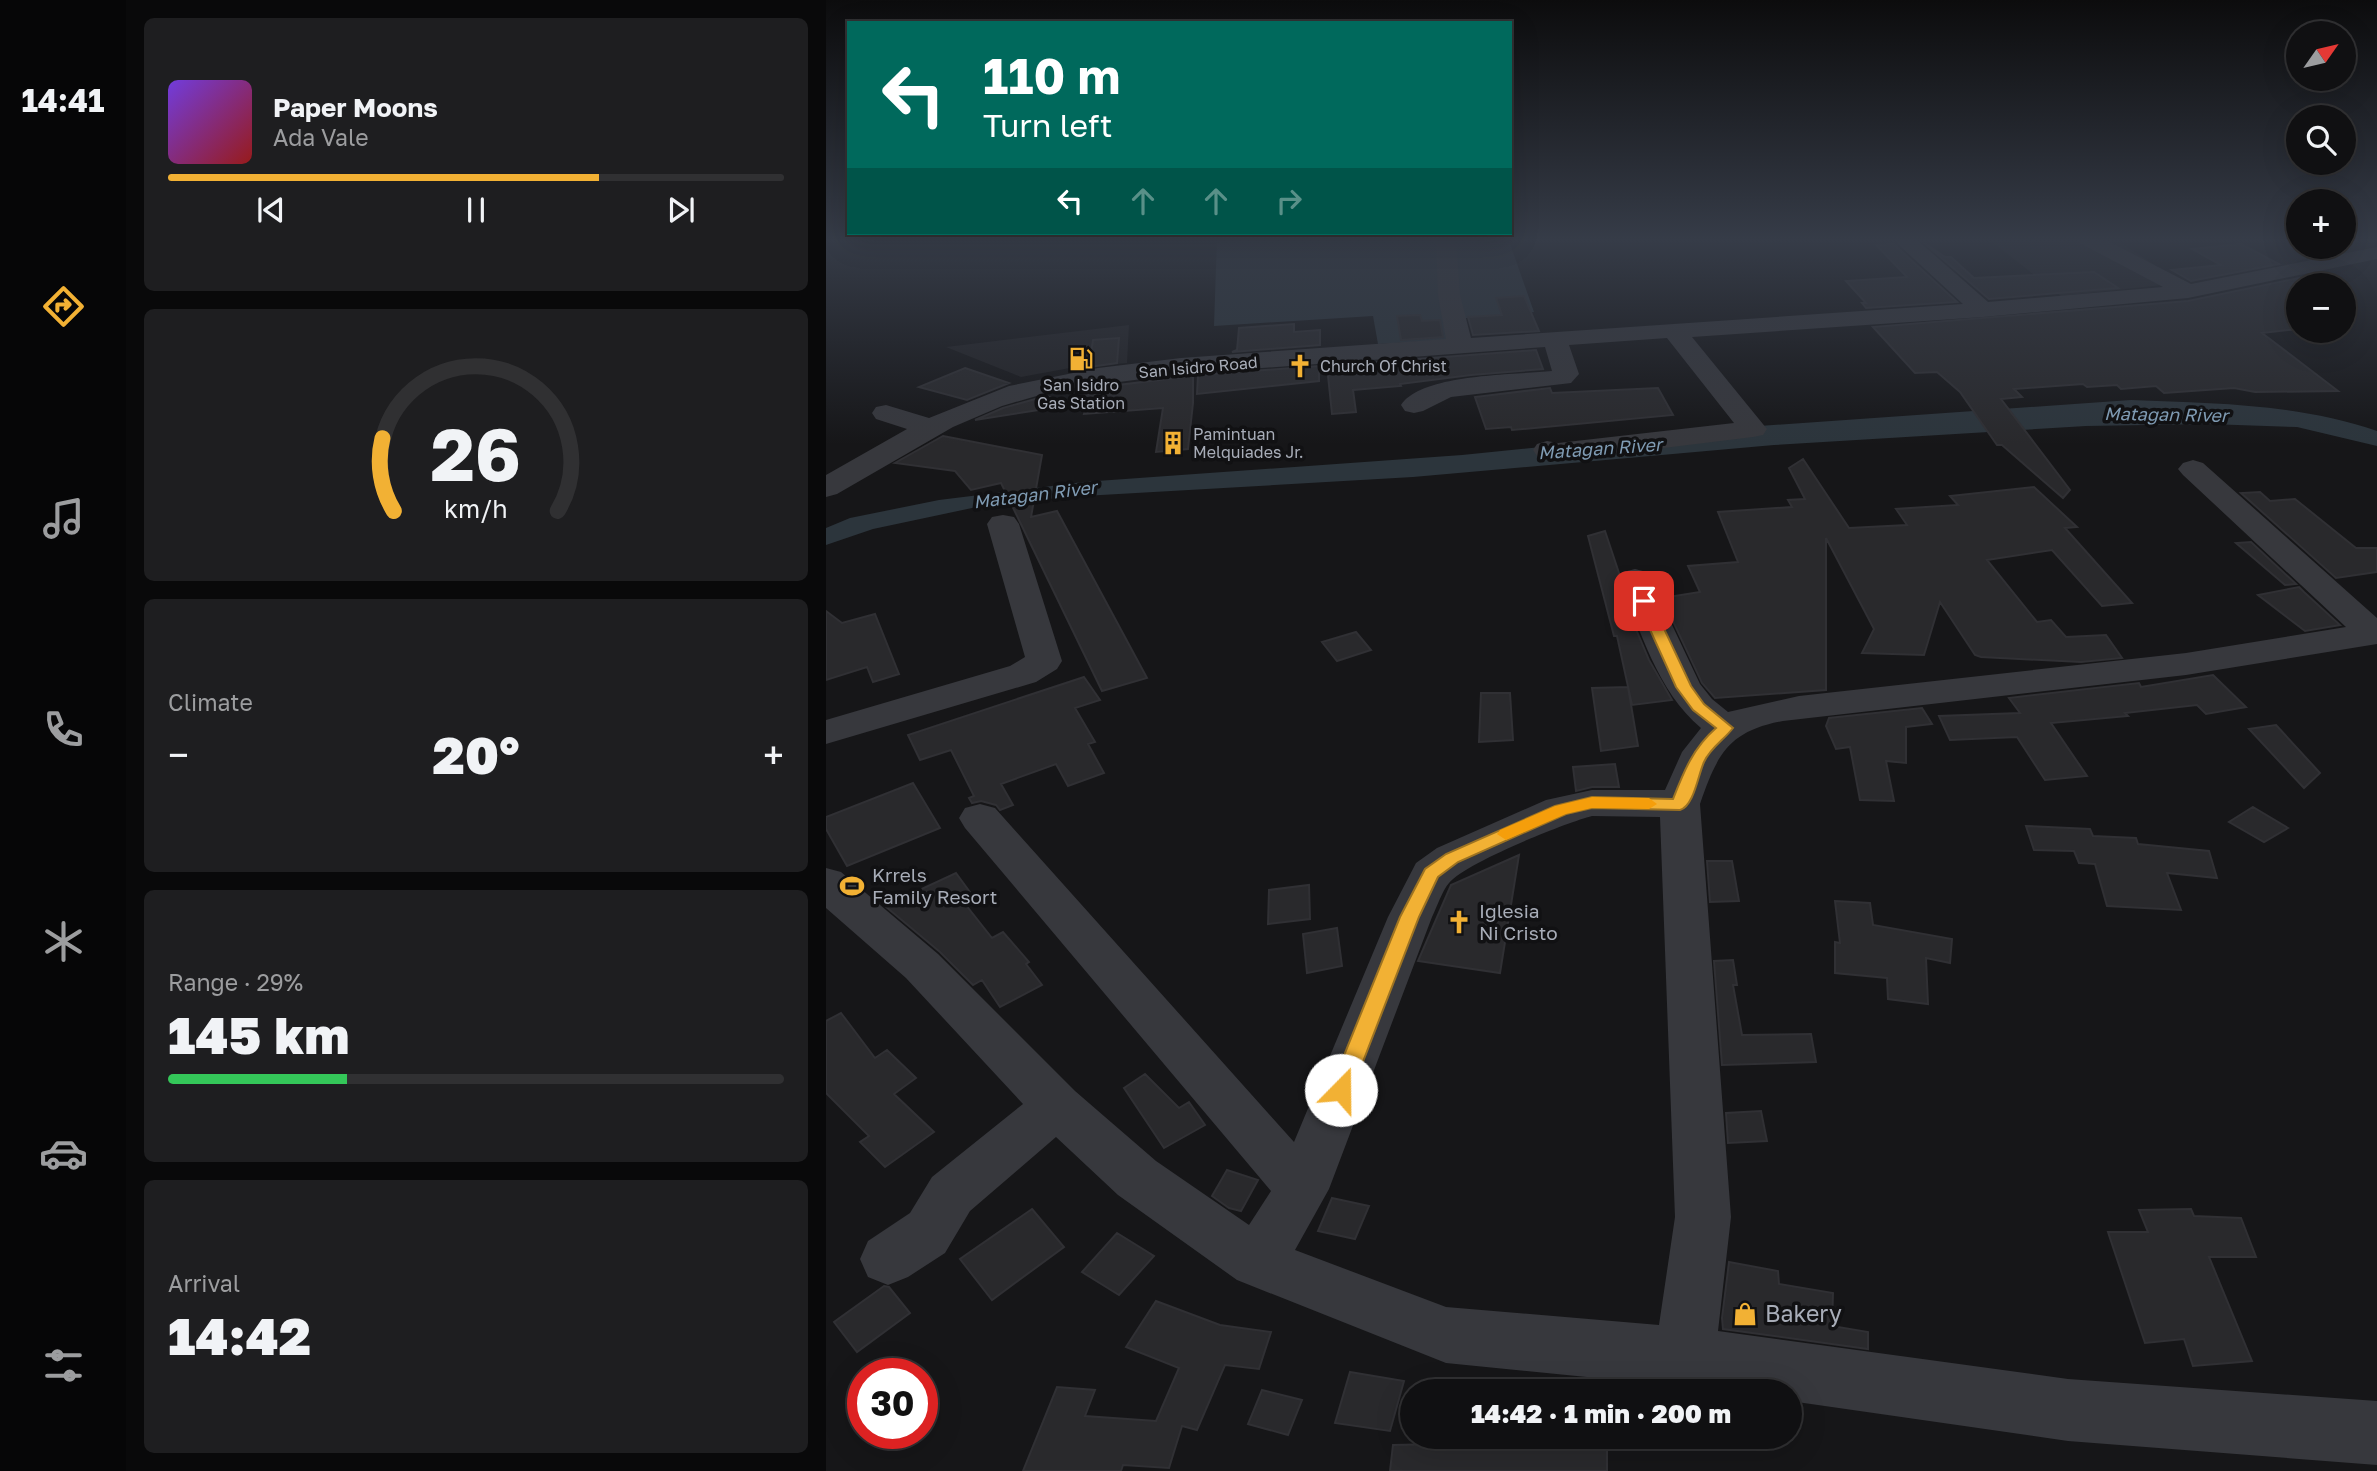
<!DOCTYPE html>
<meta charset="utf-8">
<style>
body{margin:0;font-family:"Golos Text",sans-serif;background:#1e1e20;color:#f1f3f6;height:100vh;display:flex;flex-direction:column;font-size:26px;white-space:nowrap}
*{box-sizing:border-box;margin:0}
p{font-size:23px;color:#9c9d9f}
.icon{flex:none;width:38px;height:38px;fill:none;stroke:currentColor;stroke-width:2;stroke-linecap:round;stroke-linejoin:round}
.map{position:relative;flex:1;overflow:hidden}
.side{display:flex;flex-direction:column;gap:18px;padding:18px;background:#09090a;width:700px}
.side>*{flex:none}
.banner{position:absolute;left:21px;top:21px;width:665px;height:214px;border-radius:0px;box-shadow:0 7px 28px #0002,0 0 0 2px #303032;background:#00695c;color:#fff;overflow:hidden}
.needle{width:46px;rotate:56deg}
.tools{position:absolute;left:1460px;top:21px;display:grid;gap:14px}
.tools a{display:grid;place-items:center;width:70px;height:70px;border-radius:50%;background:#101012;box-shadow:0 7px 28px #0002,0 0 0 2px #303032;font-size:35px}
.speed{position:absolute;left:21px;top:1358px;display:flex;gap:14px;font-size:35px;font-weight:700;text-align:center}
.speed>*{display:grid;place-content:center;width:91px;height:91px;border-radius:50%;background:#101012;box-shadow:0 7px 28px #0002,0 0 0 2px #303032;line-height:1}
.speed .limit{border:10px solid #d22;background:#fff;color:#111}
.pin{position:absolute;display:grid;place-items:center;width:60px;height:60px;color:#fff;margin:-30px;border-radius:14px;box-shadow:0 4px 10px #0006}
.me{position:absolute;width:77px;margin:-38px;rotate:22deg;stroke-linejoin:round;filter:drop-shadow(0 0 5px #0008)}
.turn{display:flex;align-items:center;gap:24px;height:147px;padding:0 21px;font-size:32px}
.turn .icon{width:91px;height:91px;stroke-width:2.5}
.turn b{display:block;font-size:49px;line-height:60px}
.lanes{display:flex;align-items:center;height:66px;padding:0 21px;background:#0003;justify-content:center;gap:35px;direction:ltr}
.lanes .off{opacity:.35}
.big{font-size:52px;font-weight:800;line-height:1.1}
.side .card{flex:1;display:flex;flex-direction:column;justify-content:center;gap:10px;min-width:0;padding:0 24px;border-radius:10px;background:#1e1e20}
.side .dial{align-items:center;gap:0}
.dial svg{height:182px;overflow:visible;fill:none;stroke:#303032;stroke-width:7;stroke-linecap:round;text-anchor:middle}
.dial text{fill:#f1f3f6;stroke:none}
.song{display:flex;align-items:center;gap:21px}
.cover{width:84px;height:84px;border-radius:10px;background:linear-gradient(135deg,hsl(260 70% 55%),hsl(0 70% 35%))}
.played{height:7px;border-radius:4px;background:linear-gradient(90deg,#f2b134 70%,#303032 70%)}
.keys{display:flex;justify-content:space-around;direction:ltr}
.heat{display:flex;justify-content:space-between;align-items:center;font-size:38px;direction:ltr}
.charge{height:10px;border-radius:5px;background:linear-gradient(90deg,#34c759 29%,#303032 0)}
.trip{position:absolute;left:574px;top:1379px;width:402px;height:70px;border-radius:35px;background:#101012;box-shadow:0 7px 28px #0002,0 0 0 2px #303032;font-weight:800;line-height:70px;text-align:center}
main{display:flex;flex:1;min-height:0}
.menu{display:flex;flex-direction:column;width:126px;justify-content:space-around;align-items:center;background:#060607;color:#9c9d9f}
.menu .icon{width:49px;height:49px}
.menu .selected{color:#f2b134}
.menu b{font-size:32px;color:#f1f3f6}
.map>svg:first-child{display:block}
.built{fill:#222225}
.water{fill:#2c353c}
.building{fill:#29292c;stroke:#303034;stroke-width:2}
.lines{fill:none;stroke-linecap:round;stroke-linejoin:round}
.minor{fill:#37383d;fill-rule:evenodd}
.route{fill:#f2b134;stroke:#9d7322;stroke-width:2}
.slow{fill:#f59e0b}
.labels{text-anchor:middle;stroke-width:7;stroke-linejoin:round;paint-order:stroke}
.far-poi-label{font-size:16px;fill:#a8adb8;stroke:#111113;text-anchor:start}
.far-street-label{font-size:16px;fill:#a8adb8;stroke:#111113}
.far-water-label{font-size:18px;font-style:italic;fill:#7f9bb3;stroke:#111113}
.poi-label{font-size:19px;fill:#a8adb8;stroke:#111113;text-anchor:start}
.near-poi-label{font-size:23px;fill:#a8adb8;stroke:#111113;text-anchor:start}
</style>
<main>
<nav class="menu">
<b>14:41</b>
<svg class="icon selected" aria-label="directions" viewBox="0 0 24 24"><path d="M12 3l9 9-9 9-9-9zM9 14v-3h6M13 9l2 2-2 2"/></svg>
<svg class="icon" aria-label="music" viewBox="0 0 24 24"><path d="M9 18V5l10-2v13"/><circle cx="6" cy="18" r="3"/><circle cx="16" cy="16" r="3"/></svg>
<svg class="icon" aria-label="phone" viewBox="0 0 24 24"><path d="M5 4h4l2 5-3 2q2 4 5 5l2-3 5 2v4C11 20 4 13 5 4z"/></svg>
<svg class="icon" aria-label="climate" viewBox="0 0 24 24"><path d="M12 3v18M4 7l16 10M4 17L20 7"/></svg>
<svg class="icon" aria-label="car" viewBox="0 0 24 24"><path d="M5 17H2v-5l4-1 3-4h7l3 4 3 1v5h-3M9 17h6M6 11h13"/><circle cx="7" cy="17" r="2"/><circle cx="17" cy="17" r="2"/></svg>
<svg class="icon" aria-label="filters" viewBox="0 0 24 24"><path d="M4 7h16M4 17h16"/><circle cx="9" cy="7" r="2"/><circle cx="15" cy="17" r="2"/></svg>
</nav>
<section class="side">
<div class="card">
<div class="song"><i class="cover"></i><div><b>Paper Moons</b><p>Ada Vale</p></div></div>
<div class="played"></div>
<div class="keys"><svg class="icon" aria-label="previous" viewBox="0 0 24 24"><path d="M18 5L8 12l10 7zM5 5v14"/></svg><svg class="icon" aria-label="pause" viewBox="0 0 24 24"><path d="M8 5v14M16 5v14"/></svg><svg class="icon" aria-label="next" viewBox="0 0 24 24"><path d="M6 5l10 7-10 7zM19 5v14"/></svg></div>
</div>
<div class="card dial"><svg viewBox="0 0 100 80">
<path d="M14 69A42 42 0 1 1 86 69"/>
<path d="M14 69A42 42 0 0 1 9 37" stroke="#f2b134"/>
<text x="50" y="56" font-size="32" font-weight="700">26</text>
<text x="50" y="72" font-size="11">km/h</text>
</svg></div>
<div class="card"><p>Climate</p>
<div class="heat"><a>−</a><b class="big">20°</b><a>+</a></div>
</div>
<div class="card"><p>Range · 29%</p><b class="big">145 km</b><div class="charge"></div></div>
<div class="card"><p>Arrival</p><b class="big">14:42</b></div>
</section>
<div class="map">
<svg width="1551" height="1471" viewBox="0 0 1551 1471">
<rect width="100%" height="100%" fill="#161618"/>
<!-- built -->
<path class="built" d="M 1161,238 L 1288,238 L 1355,283 L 1235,296 Z
M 303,325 L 301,363 L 244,368 L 195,377 L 120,347 Z"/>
<!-- water -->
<path class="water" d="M 391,238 L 682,238 L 708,312 L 630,319 L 636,339 L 552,344 L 547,316 L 388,326 Z
M 1305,400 C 1388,403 1472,404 1551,431 L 1551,446 L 1471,427 L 1382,424 L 1260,426 L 948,445 L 587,477 L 240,497 L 146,508 L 47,529 L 0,545 L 0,528 L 24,518 L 113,500 L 257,482 L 636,455 L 905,428 Z"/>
<!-- building -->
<path class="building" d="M 1097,242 L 1119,257 L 1125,257 L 1148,278 L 1268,272 L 1292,288 L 1163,299 Z
M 1068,244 L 1072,248 L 1131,302 L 1040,308 L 1036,303 L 1040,303 L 1020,281 L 1081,277 L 1050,245 Z
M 1415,244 L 1453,264 L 1365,281 L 1346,270 L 1395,265 L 1366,249 Z
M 1478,277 L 1491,285 L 1472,285 L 1472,329 L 1436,333 L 1512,391 L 1429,392 L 1408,388 L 1338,393 L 1330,386 L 1295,389 L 1291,385 L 1261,387 L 1257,384 L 1188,389 L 1196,397 L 1175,399 L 1244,490 L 1237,498 L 1176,445 L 1171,445 L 1134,392 L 1111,372 L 1089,373 L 1047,327 L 1362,301 Z
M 698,296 L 713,331 L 647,335 L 642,317 L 676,315 L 670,298 Z
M 594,315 L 596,321 L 614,320 L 617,337 L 575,340 L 571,316 Z
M 468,324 L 468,332 L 494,330 L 494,345 L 406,352 L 411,350 L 413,328 Z
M 293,338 L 291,363 L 263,367 L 267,340 Z
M 710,350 L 717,369 L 645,375 L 574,384 L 575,386 L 527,390 L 530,412 L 506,414 L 501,366 Z
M 493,366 L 493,381 L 371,394 L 372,375 Z
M 139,368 L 183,383 L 141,400 L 93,387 Z
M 367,376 L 367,403 L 362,449 L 330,452 L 337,408 L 258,414 L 261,402 L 257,403 L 259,389 Z
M 724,388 L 726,393 L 832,388 L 847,415 L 686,430 L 685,427 L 660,429 L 649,397 Z
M 220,396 L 245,405 L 149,420 L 177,408 Z
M 117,436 L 216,455 L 205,517 L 231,511 L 321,678 L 276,691 L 175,483 L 145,490 L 129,471 L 69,463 Z
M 977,459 L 1023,528 L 1081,525 L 1070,509 L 1132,505 L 1124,496 L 1208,487 L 1251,527 L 1239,528 L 1306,603 L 1276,606 L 1226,550 L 1161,560 L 1211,622 L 1225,620 L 1240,637 L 1280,635 L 1296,658 L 1255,662 L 1155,657 L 1149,655 L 1114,602 L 1098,655 L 1036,653 L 1048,629 L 1000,538 L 1000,690 L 889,698 L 876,683 L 836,598 L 874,592 L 862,566 L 912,562 L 892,512 L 966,507 L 962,500 L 979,499 L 963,468 Z
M 1434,492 L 1444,501 L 1469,499 L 1530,548 L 1551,548 L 1551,572 L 1510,578 L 1415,493 Z
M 779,531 L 793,573 L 791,580 L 806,620 L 823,660 L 846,700 L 806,705 L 791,636 L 788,636 L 762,536 Z
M 1425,542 L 1470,584 L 1459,585 L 1410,543 Z
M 1473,587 L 1478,592 L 1514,625 L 1479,631 L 1432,595 Z
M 0,611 L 16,623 L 49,614 L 73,674 L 47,682 L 41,667 L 0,680 Z
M 530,632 L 545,650 L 511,661 L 496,642 Z
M 1387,675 L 1420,707 L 1380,714 L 1371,705 L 1299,713 L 1302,716 L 1225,723 L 1261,776 L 1219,780 L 1191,737 L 1124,740 L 1113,716 L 1194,713 L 1183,698 L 1313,683 L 1315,687 Z
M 258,677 L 274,700 L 249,708 L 269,742 L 262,744 L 278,773 L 242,786 L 230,764 L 175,784 L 187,805 L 174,810 L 170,805 L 155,801 L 146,803 L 143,798 L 148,796 L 125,750 L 94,760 L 82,735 Z
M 802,687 L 812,746 L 775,751 L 766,688 Z
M 655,693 L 684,693 L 687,740 L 653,742 Z
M 1096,708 L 1106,724 L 1080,727 L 1080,763 L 1060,761 L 1068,801 L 1034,800 L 1024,747 L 1010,749 L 1000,726 L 1003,718 Z
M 1450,725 L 1494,773 L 1478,788 L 1423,729 Z
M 789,764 L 793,787 L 766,787 L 750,791 L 747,767 Z
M 87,783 L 114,828 L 21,866 L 0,829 L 0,817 Z
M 1427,807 L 1462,828 L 1438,842 L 1403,822 Z
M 1200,826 L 1264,829 L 1267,836 L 1310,838 L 1312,844 L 1383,851 L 1391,878 L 1341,873 L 1355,910 L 1281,906 L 1269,864 L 1253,863 L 1248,851 L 1208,850 Z
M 693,855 L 674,973 L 592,961 L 625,885 Z
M 881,861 L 906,861 L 913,901 L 884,902 Z
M 130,873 L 146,895 L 136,900 L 166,938 L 177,932 L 203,962 L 200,964 L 216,985 L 174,1007 L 156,980 L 147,985 L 114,952 L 59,906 Z
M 483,885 L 484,919 L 442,924 L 443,890 Z
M 1009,901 L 1044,903 L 1047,925 L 1126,939 L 1124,963 L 1100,958 L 1102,1004 L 1062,999 L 1061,978 L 1009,973 L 1009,942 L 1014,943 Z
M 511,928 L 516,966 L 481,973 L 477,934 Z
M 907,960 L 911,985 L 907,985 L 916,1035 L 985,1034 L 990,1062 L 896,1065 L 888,961 Z
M 15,1013 L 49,1058 L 61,1050 L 90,1078 L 68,1094 L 108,1132 L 59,1167 L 34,1142 L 43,1136 L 0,1093 L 0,1021 Z
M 319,1074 L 353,1108 L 363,1102 L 379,1125 L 338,1148 L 298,1088 Z
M 935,1111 L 941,1141 L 902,1143 L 900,1113 Z
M 401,1170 L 432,1180 L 415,1211 L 403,1208 L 386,1196 Z
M 506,1198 L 543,1206 L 529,1239 L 492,1231 Z
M 206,1209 L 238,1247 L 166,1300 L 134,1259 Z
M 1365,1209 L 1368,1216 L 1415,1218 L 1430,1257 L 1383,1257 L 1426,1361 L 1367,1366 L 1358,1339 L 1319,1343 L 1282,1232 L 1322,1232 L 1313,1210 Z
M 291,1233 L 328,1256 L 293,1295 L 256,1272 Z
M 903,1262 L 952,1271 L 953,1284 L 1007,1293 L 1006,1326 L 1042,1332 L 1042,1349 L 897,1329 L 896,1318 Z
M 58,1286 L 63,1287 L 84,1313 L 31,1352 L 8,1322 Z
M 330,1301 L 394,1325 L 445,1332 L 433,1369 L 399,1365 L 371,1430 L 356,1426 L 343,1468 L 297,1465 L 295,1471 L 197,1471 L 231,1387 L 269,1390 L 259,1416 L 330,1421 L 353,1368 L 300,1347 Z
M 524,1372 L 578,1381 L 564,1431 L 509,1423 Z
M 436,1390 L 476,1400 L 462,1435 L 422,1424 Z
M 665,1437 L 707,1437 L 707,1444 L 781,1444 L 781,1471 L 564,1471 L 567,1445 L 664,1443 Z"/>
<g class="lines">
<!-- minor -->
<path class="minor" d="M 610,238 L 630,238 L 634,295 L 645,338 L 1137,304 L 1074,246 L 1070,242 L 1073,238 L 1089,238 L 1162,302 L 1337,287 L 1252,242 L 1249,238 L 1276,238 L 1365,284 L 1551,247 L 1551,259 L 1362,298 L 1157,317 L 866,337 L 941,429 L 937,435 L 927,437 L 732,461 L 711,456 L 707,450 L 711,444 L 721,441 L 732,443 L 908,423 L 841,338 L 743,345 L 753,374 L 745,383 L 625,397 L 597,411 L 588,413 L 579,411 L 575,405 C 596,373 690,375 726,371 L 719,347 L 355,374 L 231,390 L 176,406 L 127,427 L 11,494 L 0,497 L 0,475 L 81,429 L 50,419 L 46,413 L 50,407 L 60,405 L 103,418 L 183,386 L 272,368 L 355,358 L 620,339 L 612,295 Z
M 1367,460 L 1377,463 L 1551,618 L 1551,644 L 1360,675 L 957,721 C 902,731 891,755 874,804 L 905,1217 L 892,1331 L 1242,1379 L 1551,1401 L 1551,1465 L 1242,1441 L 964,1401 L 964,1391 L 901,1391 L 620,1363 L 411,1280 L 292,1195 L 230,1137 L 144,1211 L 119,1253 L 82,1277 L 62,1285 L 42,1277 L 34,1259 L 42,1241 L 84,1213 L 106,1177 L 197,1104 L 80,978 L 0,908 L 0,868 L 15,872 L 112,954 L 249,1091 L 330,1161 L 423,1225 L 445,1191 L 139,828 L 133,818 L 139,808 L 154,804 L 169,808 L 468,1142 L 562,917 L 590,863 L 611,848 L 720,800 L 766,790 L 839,790 L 856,752 L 875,728 C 831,691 815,631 793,579 L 797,572 L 809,569 L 821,572 L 874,684 L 886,699 L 902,712 L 973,696 L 1360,653 L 1520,627 L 1357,475 L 1352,469 L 1357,463 ZM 766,816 L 834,817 L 849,1217 L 833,1325 L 620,1307 L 469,1250 L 503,1189 L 606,917 C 611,907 616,891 623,883 C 639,863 739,823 766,816 Z
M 177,515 L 188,517 L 193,524 L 236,661 L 231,669 L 210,682 L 0,744 L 0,720 L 184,666 L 199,657 L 161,524 L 166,517 Z"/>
</g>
<!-- sky -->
<linearGradient id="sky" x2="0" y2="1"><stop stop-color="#0c0c0d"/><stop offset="0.54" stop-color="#363c48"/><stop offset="1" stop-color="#363c48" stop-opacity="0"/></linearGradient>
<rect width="1551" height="444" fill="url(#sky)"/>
<!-- route -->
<path class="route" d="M 818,597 L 825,601 L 865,686 L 878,704 L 907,728 C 898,740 885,747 878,762 C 872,775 868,806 854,810 L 766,808 L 740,814 L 632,862 L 612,877 L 593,917 L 526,1090 L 522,1096 L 515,1099 L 508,1096 L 504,1090 L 574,917 L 599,869 L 620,854 L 729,806 L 766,797 L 847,799 C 858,771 867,748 890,728 L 867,710 L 850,687 L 811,601 Z"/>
<!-- slow -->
<path class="slow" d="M 766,797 L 823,798 L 831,804 L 823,809 L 766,808 L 740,814 L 680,840 L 671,834 L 674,830 L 729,806 Z"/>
<!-- icons -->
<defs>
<g id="fuel-bare" transform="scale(1.89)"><path d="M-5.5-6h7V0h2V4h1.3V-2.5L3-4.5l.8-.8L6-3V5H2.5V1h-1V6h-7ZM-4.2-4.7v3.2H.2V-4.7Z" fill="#f2b134" stroke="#111113" stroke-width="2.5" paint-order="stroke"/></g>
<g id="church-bare" transform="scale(1.89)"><path d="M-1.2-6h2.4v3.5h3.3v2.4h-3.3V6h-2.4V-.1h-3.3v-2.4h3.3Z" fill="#f2b134" stroke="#111113" stroke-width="2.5" paint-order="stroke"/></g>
<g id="building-bare" transform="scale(1.89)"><path d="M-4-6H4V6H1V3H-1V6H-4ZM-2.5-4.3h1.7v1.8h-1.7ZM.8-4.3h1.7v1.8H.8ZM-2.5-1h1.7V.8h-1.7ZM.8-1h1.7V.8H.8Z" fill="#f2b134" stroke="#111113" stroke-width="2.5" paint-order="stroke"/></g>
<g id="stadium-bare" transform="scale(1.89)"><path d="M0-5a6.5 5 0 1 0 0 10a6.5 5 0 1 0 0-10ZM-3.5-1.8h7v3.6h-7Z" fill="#f2b134" stroke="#111113" stroke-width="2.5" paint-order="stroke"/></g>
<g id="shop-bare" transform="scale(1.89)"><path d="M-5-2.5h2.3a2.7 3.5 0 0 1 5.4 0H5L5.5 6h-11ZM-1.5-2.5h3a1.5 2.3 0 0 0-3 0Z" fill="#f2b134" stroke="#111113" stroke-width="2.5" paint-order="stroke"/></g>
</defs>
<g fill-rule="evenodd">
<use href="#fuel-bare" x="255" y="359"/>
<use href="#church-bare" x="474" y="366"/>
<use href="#building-bare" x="347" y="443"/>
<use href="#stadium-bare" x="26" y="886"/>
<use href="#church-bare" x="633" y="922"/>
<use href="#shop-bare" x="919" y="1314"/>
</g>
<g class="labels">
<!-- far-poi labels -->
<g class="far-poi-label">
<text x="494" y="372">Church Of Christ</text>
<text x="255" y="391" text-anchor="middle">San Isidro<tspan x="255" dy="18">Gas Station</tspan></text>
<text x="367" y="440">Pamintuan<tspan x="367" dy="18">Melquiades Jr.</tspan></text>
</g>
<!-- far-street labels -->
<g class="far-street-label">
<text transform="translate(372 367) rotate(-5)" y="6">San Isidro Road</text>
</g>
<!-- far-water labels -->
<g class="far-water-label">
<text transform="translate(1340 415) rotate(1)" y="6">Matagan River</text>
<text transform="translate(774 449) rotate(-4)" y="6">Matagan River</text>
<text transform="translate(209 495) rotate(-7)" y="6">Matagan River</text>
</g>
<!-- poi labels -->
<g class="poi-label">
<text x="46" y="882">Krrels<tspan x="46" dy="22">Family Resort</tspan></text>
<text x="653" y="918">Iglesia<tspan x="653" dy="22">Ni Cristo</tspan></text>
</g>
<!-- near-poi labels -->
<g class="near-poi-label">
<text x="939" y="1322">Bakery</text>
</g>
</g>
</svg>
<div class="tools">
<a><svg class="needle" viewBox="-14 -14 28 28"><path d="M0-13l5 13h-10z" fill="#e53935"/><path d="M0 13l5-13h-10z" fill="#9c9d9f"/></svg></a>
<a><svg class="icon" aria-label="search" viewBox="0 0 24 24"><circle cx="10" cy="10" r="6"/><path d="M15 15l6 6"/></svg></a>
<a>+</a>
<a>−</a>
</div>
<div class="speed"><div class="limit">30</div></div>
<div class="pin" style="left:818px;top:601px;background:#d93025"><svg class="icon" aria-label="arrive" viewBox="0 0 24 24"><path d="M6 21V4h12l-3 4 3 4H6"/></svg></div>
<svg class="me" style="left:515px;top:1090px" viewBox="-20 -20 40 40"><circle r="19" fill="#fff"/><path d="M0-13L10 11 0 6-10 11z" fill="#f2b134"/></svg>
<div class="trip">14:42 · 1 min · 200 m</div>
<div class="banner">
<div class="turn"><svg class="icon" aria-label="left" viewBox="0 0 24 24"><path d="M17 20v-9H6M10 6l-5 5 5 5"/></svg><div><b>110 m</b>Turn left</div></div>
<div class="lanes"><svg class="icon" aria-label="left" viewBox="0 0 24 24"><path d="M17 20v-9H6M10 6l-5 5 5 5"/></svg><svg class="icon off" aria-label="ahead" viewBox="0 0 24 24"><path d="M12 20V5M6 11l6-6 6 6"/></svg><svg class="icon off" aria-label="ahead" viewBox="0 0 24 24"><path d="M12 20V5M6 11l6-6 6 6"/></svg><svg class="icon off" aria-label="right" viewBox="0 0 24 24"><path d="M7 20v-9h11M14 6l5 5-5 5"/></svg></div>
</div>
</div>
</main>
